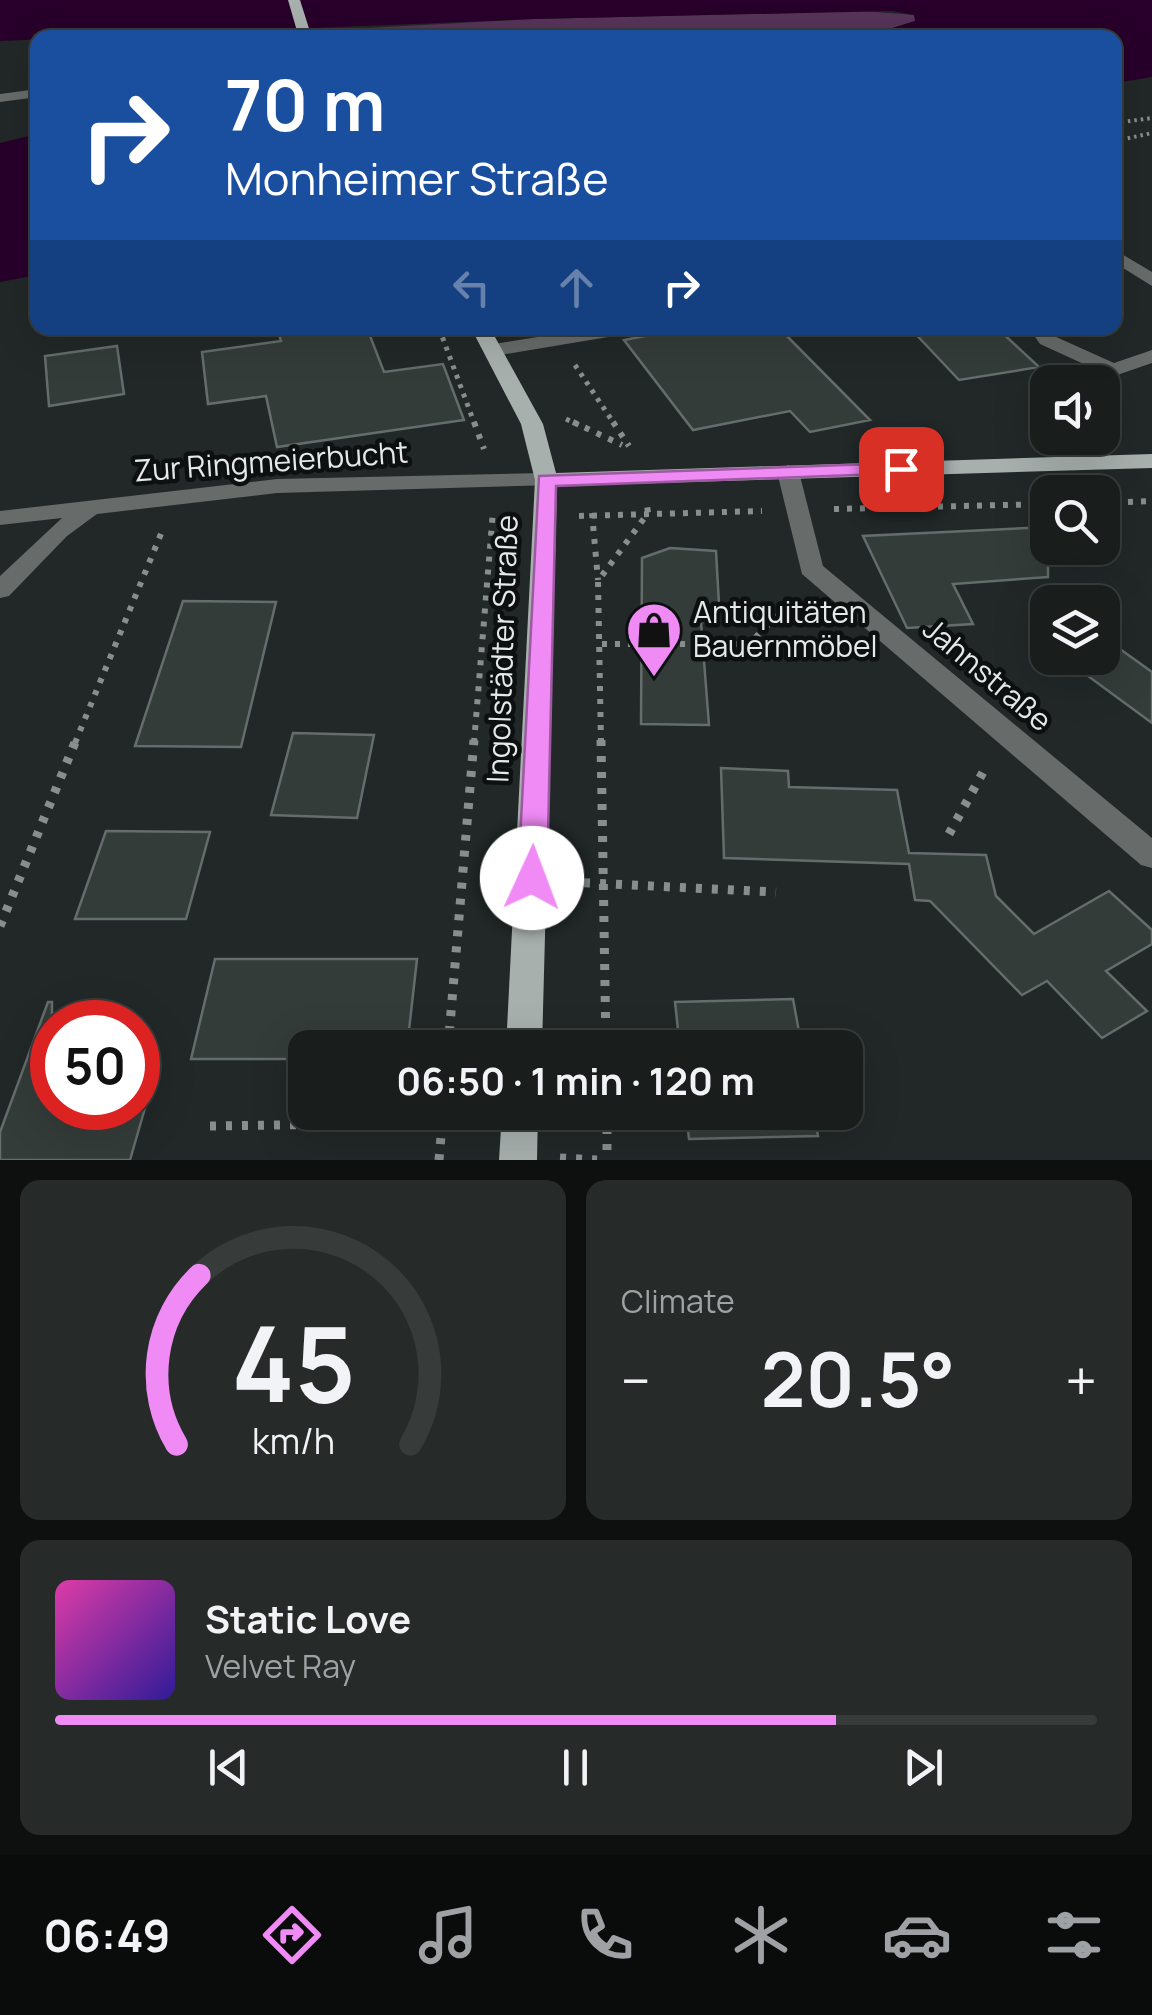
<!DOCTYPE html>
<meta charset="utf-8">
<style>
body{margin:0;font-family:Manrope,sans-serif;background:#262b2a;color:#f1f3f6;height:100vh;display:flex;flex-direction:column;font-size:38px;white-space:nowrap}
*{box-sizing:border-box;margin:0}
p{font-size:32px;color:#9fa2a4}
.icon{flex:none;width:55px;height:55px;fill:none;stroke:currentColor;stroke-width:2;stroke-linecap:round;stroke-linejoin:round}
.map{position:relative;height:1160px;overflow:hidden}
.panel{display:flex;flex-direction:column;gap:20px;padding:20px;background:#0e1010;flex:1}
.panel>*{flex:none}
.guide{position:absolute;left:30px;top:30px;width:1092px;height:305px;border-radius:20px;box-shadow:0 10px 40px #0002,0 0 0 2px #373c3b;background:#1a4fa0;color:#fff;overflow:hidden}
.buttons{position:absolute;left:1030px;top:365px;display:grid;gap:20px}
.buttons a{display:grid;place-items:center;width:90px;height:90px;border-radius:20px;background:#191e1d;box-shadow:0 10px 40px #0002,0 0 0 2px #373c3b;font-size:50px}
.speed{position:absolute;left:30px;top:1000px;display:flex;gap:20px;font-size:50px;font-weight:700;text-align:center}
.speed>*{display:grid;place-content:center;width:130px;height:130px;border-radius:50%;background:#191e1d;box-shadow:0 10px 40px #0002,0 0 0 2px #373c3b;line-height:1}
.speed .limit{border:15px solid #d22;background:#fff;color:#111}
.pin{position:absolute;display:grid;place-items:center;width:85px;height:85px;color:#fff;margin:-42px;border-radius:20px;box-shadow:0 5px 15px #0006}
.me{position:absolute;width:110px;margin:-55px;rotate:2deg;stroke-linejoin:round;filter:drop-shadow(0 0 8px #0008)}
.turn{display:flex;align-items:center;gap:35px;height:210px;padding:0 30px;font-size:45px}
.turn .icon{width:130px;height:130px;stroke-width:2.5}
.turn b{display:block;font-size:70px;line-height:85px}
.lanes{display:flex;align-items:center;height:95px;padding:0 30px;background:#0003;justify-content:center;gap:50px;direction:ltr}
.lanes .off{opacity:.35}
.big{font-size:75px;font-weight:700;line-height:1.1}
.panel .widget{flex:1;display:flex;flex-direction:column;justify-content:center;gap:15px;min-width:0;padding:0 35px;border-radius:20px;background:#262b2a}
.panel .dial{align-items:center;gap:0}
.dial svg{height:260px;overflow:visible;fill:none;stroke:#373c3b;stroke-width:7;stroke-linecap:round;text-anchor:middle}
.dial text{fill:#f1f3f6;stroke:none}
.song{display:flex;align-items:center;gap:30px}
.cover{width:120px;height:120px;border-radius:15px;background:linear-gradient(135deg,hsl(320 70% 55%),hsl(250 70% 35%))}
.played{height:10px;border-radius:5px;background:linear-gradient(90deg,#f08bf6 75%,#373c3b 75%)}
.keys{display:flex;justify-content:space-around;direction:ltr}
.heat{display:flex;justify-content:space-between;align-items:center;font-size:55px;direction:ltr}
.panel .tiles{flex:1;display:grid;gap:20px;grid-template-columns:1fr 1fr}
.widget:last-child{grid-column:span 2}
.trip{position:absolute;left:288px;top:1030px;width:575px;height:100px;border-radius:20px;background:#191e1d;box-shadow:0 10px 40px #0002,0 0 0 2px #373c3b;font-weight:700;line-height:100px;text-align:center}
.menu{display:flex;height:160px;justify-content:space-around;align-items:center;background:#0a0c0c;color:#9fa2a4}
.menu .icon{width:70px;height:70px}
.menu .selected{color:#f08bf6}
.menu b{font-size:45px;color:#f1f3f6}
.map>svg:first-child{display:block}
.green{fill:#563458}
.water{fill:#28002b}
.building{fill:#343c3a;stroke:#646d6b;stroke-width:2.5}
.lines{fill:none;stroke-linecap:round;stroke-linejoin:round}
.path-far3{stroke:#888e8d;stroke-width:4;stroke-dasharray:2.5 4;stroke-linecap:butt}
.path-far2{stroke:#888e8d;stroke-width:5;stroke-dasharray:4 6;stroke-linecap:butt}
.path-far1{stroke:#888e8d;stroke-width:6;stroke-dasharray:5 8;stroke-linecap:butt}
.path{stroke:#888e8d;stroke-width:9;stroke-dasharray:6 10;stroke-linecap:butt}
.minor{fill:#676b6a;fill-rule:evenodd}
.major{fill:#a8b0ae;fill-rule:evenodd}
.route{fill:#f08bf6;stroke:#9c5aa0;stroke-width:2.5}
.labels{text-anchor:middle;stroke-width:9;stroke-linejoin:round;paint-order:stroke}
.street-label{font-size:30px;fill:#e5eae9;stroke:#0d1010}
.poi-label{font-size:30px;fill:#e5eae9;stroke:#0d1010;text-anchor:start}
</style>
<div class="map">
<svg width="1152" height="1160" viewBox="0 0 1152 1160">
<rect width="100%" height="100%" fill="#212827"/>
<!-- green -->
<path class="green" d="M 862,11 L 915,15 L 915,21 L 886,30 L 801,38 L 357,38 L 350,29 L 534,19 Z"/>
<!-- water -->
<path class="water" d="M 0,0 L 1152,0 L 1152,77 L 1115,83 L 1115,38 L 801,37 L 886,30 L 915,21 L 914,15 L 892,11 L 534,19 L 0,41 Z
M 37,134 L 37,275 L 0,282 L 0,143 Z"/>
<!-- building -->
<path class="building" d="M 277,328 L 367,328 L 384,372 L 443,364 L 464,420 L 277,447 L 266,396 L 208,404 L 202,352 L 281,341 Z
M 687,328 L 779,328 L 870,420 L 810,432 L 790,411 L 693,430 L 624,340 Z
M 910,328 L 997,328 L 1039,367 L 959,380 Z
M 117,346 L 124,394 L 49,406 L 45,356 Z
M 1048,527 L 1048,577 L 953,584 L 973,624 L 907,628 L 863,536 Z
M 670,548 L 716,551 L 720,622 L 701,622 L 709,725 L 641,724 L 642,558 Z
M 183,601 L 276,602 L 241,747 L 135,746 Z
M 1113,644 L 1152,672 L 1152,723 L 1073,665 L 1087,658 L 1102,658 L 1102,649 Z
M 293,733 L 374,735 L 357,818 L 271,815 Z
M 721,768 L 788,771 L 789,787 L 897,790 L 909,853 L 986,855 L 996,896 L 1034,934 L 1109,891 L 1152,930 L 1152,944 L 1106,971 L 1147,1011 L 1102,1038 L 1047,981 L 1022,995 L 930,901 L 915,900 L 909,864 L 724,858 Z
M 106,831 L 210,832 L 186,919 L 75,919 Z
M 215,959 L 417,959 L 407,1048 L 305,1048 L 305,1059 L 191,1059 Z
M 793,999 L 802,1048 L 680,1048 L 675,1002 Z
M 48,1002 L 52,1002 L 52,1108 L 145,1108 L 130,1160 L 0,1160 L 0,1132 Z
M 686,1112 L 814,1112 L 818,1136 L 689,1139 Z"/>
<g class="lines">
<!-- path-far3 -->
<path class="path-far3" d="M 1115,123 L 1152,118
M 1115,141 L 1152,133"/>
<!-- path-far2 -->
<path class="path-far2" d="M 439,328 L 475,425
M 575,365 L 615,425
M 566,419 L 579,425"/>
<!-- path-far1 -->
<path class="path-far1" d="M 474,422 L 484,449
M 573,422 L 622,445
M 613,422 L 629,446
M 1102,503 L 1152,501
M 834,509 L 1048,504
M 592,513 L 598,580
M 579,516 L 762,511
M 602,644 L 749,644 L 792,600
M 75,743 L 163,529
M 474,743 L 493,511
M 601,743 L 598,581 L 648,513 L 647,505"/>
<!-- path -->
<path class="path" d="M 601,740 L 606,1048
M 949,834 L 987,765
M 568,882 L 776,892
M 0,926 L 76,740
M 448,1048 L 474,740
M 607,1112 L 607,1160
M 210,1126 L 479,1122
M 560,1158 L 597,1160
M 439,1160 L 443,1112"/>
<!-- minor -->
<path class="minor" d="M 38,89 L 38,97 L 0,102 L 0,94 Z
M 1115,250 L 1152,272 L 1152,286 L 1115,263 Z
M 594,328 L 636,328 L 626,334 L 494,356 L 484,350 L 494,344 Z
M 1029,328 L 1048,328 L 1054,336 L 1114,363 L 1152,350 L 1152,363 L 1120,374 L 1104,386 L 1102,382 L 1087,382 L 1099,371 L 1040,344 Z
M 1070,438 L 1092,438 L 1103,463 L 1100,468 L 1084,468 Z
M 788,465 L 799,472 L 823,566 L 1152,838 L 1152,868 L 1141,865 L 802,574 L 777,472 Z
M 546,473 L 554,475 L 557,480 L 554,485 L 277,493 L 97,514 L 67,536 L 9,596 L 0,598 L 0,576 L 62,518 L 0,525 L 0,511 L 277,479 Z"/>
<!-- major -->
<path class="major" d="M 288,0 L 300,0 L 312,38 L 299,38 Z
M 471,328 L 490,328 L 543,424 L 556,473 L 1152,454 L 1152,468 L 557,486 L 542,1048 L 506,1048 L 535,480 L 521,424 Z
M 502,1112 L 538,1112 L 537,1160 L 499,1160 Z"/>
</g>
<!-- route -->
<path class="route" d="M 901,463 L 911,469 L 908,473 L 556,486 L 547,878 L 542,886 L 522,886 L 518,878 L 539,476 Z"/>
<!-- icons -->
<defs>
<g id="shop-pin" transform="scale(2.875)"><path d="M0 17L-7.5 6A9.5 9.5 0 1 1 7.5 6Z" fill="#f08bf6" stroke="#0d1010"/><path d="M-5-2.5h2.3a2.7 3.5 0 0 1 5.4 0H5L5.5 6h-11ZM-1.5-2.5h3a1.5 2.3 0 0 0-3 0Z" fill="#111"/></g>
</defs>
<g fill-rule="evenodd">
<use href="#shop-pin" x="654" y="630"/>
</g>
<g class="labels">
<!-- street labels -->
<g class="street-label">
<text transform="translate(271 462) rotate(-4)" y="10">Zur Ringmeierbucht</text>
<text transform="translate(503 649) rotate(-88)" y="10">Ingolstädter Straße</text>
<text transform="translate(987 675) rotate(40)" y="10">Jahnstraße</text>
</g>
<!-- poi labels -->
<g class="poi-label">
<text x="693" y="623">Antiquitäten<tspan x="693" dy="34">Bauernmöbel</tspan></text>
</g>
</g>
</svg>
<div class="buttons">
<a><svg class="icon" aria-label="sound" viewBox="0 0 24 24"><path d="M4 9h4l5-4v14l-5-4H4zM17 9q2 3 0 6"/></svg></a>
<a><svg class="icon" aria-label="search" viewBox="0 0 24 24"><circle cx="10" cy="10" r="6"/><path d="M15 15l6 6"/></svg></a>
<a><svg class="icon" aria-label="layers" viewBox="0 0 24 24"><path d="M12 4l9 5-9 5-9-5zM3 14l9 5 9-5"/></svg></a>
</div>
<div class="speed"><div class="limit">50</div></div>
<div class="pin" style="left:901px;top:469px;background:#d93025"><svg class="icon" aria-label="arrive" viewBox="0 0 24 24"><path d="M6 21V4h12l-3 4 3 4H6"/></svg></div>
<svg class="me" style="left:532px;top:878px" viewBox="-20 -20 40 40"><circle r="19" fill="#fff"/><path d="M0-13L10 11 0 6-10 11z" fill="#f08bf6"/></svg>
<div class="trip">06:50 · 1 min · 120 m</div>
<div class="guide">
<div class="turn"><svg class="icon" aria-label="right" viewBox="0 0 24 24"><path d="M7 20v-9h11M14 6l5 5-5 5"/></svg><div><b>70 m</b>Monheimer Straße</div></div>
<div class="lanes"><svg class="icon off" aria-label="left" viewBox="0 0 24 24"><path d="M17 20v-9H6M10 6l-5 5 5 5"/></svg><svg class="icon off" aria-label="ahead" viewBox="0 0 24 24"><path d="M12 20V5M6 11l6-6 6 6"/></svg><svg class="icon" aria-label="right" viewBox="0 0 24 24"><path d="M7 20v-9h11M14 6l5 5-5 5"/></svg></div>
</div>
</div>
<section class="panel">
<div class="tiles">
<div class="widget dial"><svg viewBox="0 0 100 80">
<path d="M14 69A42 42 0 1 1 86 69"/>
<path d="M14 69A42 42 0 0 1 21 17" stroke="#f08bf6"/>
<text x="50" y="56" font-size="32" font-weight="700">45</text>
<text x="50" y="72" font-size="11">km/h</text>
</svg></div>
<div class="widget"><p>Climate</p>
<div class="heat"><a>−</a><b class="big">20.5°</b><a>+</a></div>
</div>
<div class="widget">
<div class="song"><i class="cover"></i><div><b>Static Love</b><p>Velvet Ray</p></div></div>
<div class="played"></div>
<div class="keys"><svg class="icon" aria-label="previous" viewBox="0 0 24 24"><path d="M18 5L8 12l10 7zM5 5v14"/></svg><svg class="icon" aria-label="pause" viewBox="0 0 24 24"><path d="M8 5v14M16 5v14"/></svg><svg class="icon" aria-label="next" viewBox="0 0 24 24"><path d="M6 5l10 7-10 7zM19 5v14"/></svg></div>
</div>
</div>
</section>
<nav class="menu">
<b>06:49</b>
<svg class="icon selected" aria-label="directions" viewBox="0 0 24 24"><path d="M12 3l9 9-9 9-9-9zM9 14v-3h6M13 9l2 2-2 2"/></svg>
<svg class="icon" aria-label="music" viewBox="0 0 24 24"><path d="M9 18V5l10-2v13"/><circle cx="6" cy="18" r="3"/><circle cx="16" cy="16" r="3"/></svg>
<svg class="icon" aria-label="phone" viewBox="0 0 24 24"><path d="M5 4h4l2 5-3 2q2 4 5 5l2-3 5 2v4C11 20 4 13 5 4z"/></svg>
<svg class="icon" aria-label="climate" viewBox="0 0 24 24"><path d="M12 3v18M4 7l16 10M4 17L20 7"/></svg>
<svg class="icon" aria-label="car" viewBox="0 0 24 24"><path d="M5 17H2v-5l4-1 3-4h7l3 4 3 1v5h-3M9 17h6M6 11h13"/><circle cx="7" cy="17" r="2"/><circle cx="17" cy="17" r="2"/></svg>
<svg class="icon" aria-label="filters" viewBox="0 0 24 24"><path d="M4 7h16M4 17h16"/><circle cx="9" cy="7" r="2"/><circle cx="15" cy="17" r="2"/></svg>
</nav>
